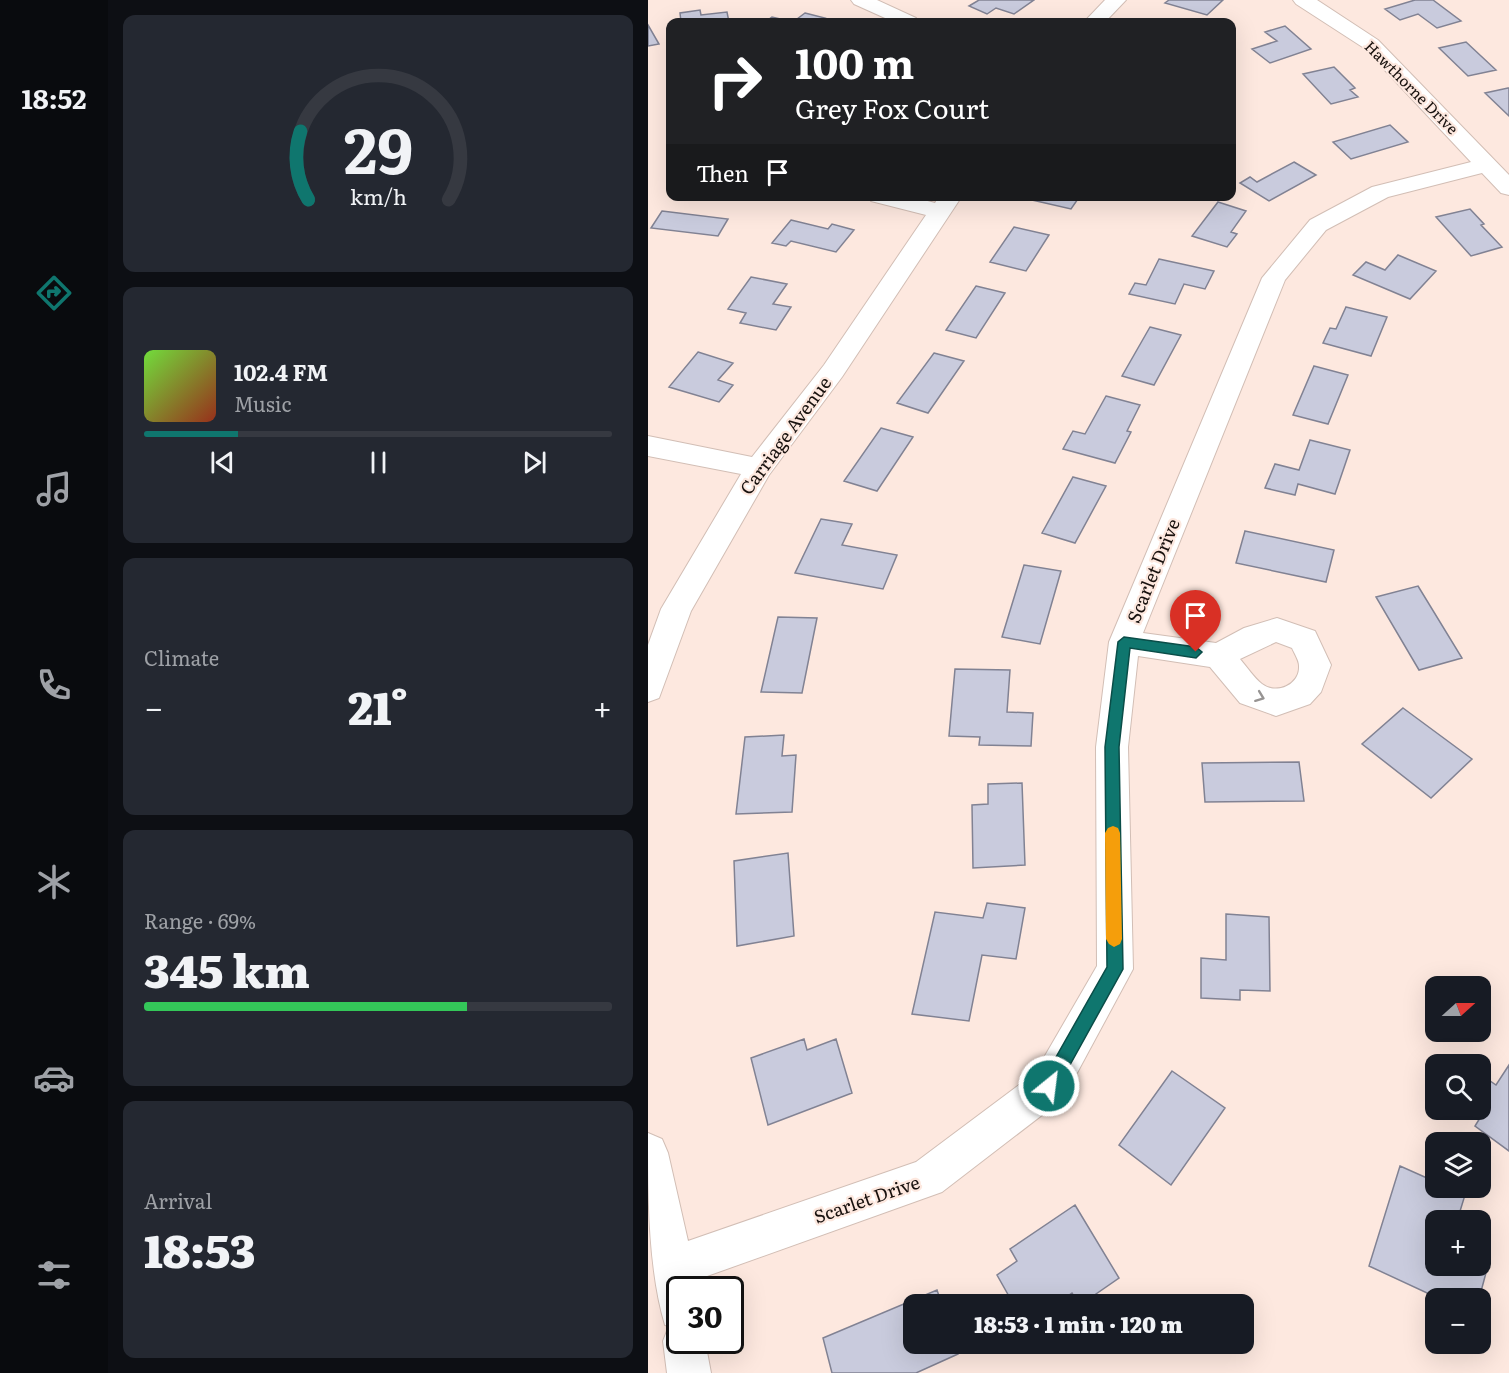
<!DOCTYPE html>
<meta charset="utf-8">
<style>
body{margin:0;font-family:Literata,serif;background:#242831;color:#f1f3f6;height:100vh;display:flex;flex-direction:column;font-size:22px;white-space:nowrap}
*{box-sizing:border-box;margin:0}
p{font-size:20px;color:#9ea1a6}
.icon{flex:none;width:33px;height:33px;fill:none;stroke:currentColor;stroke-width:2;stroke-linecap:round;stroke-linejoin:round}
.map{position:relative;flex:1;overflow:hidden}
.details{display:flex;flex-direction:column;gap:15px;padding:15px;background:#0d0f14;width:540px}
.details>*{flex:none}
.banner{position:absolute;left:18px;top:18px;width:570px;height:183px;border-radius:12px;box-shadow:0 6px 24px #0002;background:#202124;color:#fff;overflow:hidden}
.needle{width:39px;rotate:69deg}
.tools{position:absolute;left:777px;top:976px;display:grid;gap:12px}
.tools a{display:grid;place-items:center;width:66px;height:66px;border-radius:12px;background:#171b24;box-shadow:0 6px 24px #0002;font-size:30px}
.speed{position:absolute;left:18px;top:1276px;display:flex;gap:12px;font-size:30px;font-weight:700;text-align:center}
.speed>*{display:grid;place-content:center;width:78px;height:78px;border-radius:50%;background:#171b24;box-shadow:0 6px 24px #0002;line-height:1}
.speed .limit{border:3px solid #111;border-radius:9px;background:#fff;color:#111}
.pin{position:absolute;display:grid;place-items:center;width:51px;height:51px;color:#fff;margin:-62px -26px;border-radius:50% 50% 50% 0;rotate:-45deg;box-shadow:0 0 6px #0007}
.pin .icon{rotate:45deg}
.me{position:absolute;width:66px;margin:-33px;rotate:29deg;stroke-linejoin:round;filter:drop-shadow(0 0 4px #0008)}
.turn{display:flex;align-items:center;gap:21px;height:126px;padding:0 30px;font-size:27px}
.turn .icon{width:78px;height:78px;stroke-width:2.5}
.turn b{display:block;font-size:42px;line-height:51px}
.then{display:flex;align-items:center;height:57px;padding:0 30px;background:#0003;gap:12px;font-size:22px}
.big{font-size:45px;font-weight:800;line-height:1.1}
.details .card{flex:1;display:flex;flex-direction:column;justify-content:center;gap:9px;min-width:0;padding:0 21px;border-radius:12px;background:#242831}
.details .dial{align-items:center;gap:0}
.dial svg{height:156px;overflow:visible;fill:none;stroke:#363941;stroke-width:7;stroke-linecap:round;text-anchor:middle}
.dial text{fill:#f1f3f6;stroke:none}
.song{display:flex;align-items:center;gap:18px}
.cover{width:72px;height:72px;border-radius:9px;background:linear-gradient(135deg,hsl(100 70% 55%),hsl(10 70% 35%))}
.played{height:6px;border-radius:3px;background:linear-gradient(90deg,#0f766e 20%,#363941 20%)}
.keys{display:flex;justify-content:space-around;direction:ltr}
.heat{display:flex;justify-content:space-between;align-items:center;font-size:33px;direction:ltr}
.charge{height:9px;border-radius:4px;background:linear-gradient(90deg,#34c759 69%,#363941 0)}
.trip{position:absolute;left:255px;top:1294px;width:351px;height:60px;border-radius:12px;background:#171b24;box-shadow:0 6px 24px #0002;font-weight:800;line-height:60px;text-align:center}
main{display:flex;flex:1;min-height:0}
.menu{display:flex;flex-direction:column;width:108px;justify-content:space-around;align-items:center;background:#090b0e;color:#9ea1a6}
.menu .icon{width:42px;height:42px}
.menu .active{color:#0f766e}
.menu b{font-size:27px;color:#f1f3f6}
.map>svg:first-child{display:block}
.building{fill:#c9cbdd;stroke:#818293;stroke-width:1.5}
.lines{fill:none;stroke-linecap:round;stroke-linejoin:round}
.minor-casing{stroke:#d2beb5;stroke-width:2}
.minor{fill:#fff;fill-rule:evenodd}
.oneway{stroke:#979493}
.route{fill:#0f766e;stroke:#0a4d48;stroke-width:1.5}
.slow{fill:#f59e0b}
.labels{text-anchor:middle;stroke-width:4.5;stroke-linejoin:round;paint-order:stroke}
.far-street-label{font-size:15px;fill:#18110e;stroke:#fde8df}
.street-label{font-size:18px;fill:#18110e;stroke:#fde8df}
</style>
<main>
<nav class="menu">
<b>18:52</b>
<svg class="icon active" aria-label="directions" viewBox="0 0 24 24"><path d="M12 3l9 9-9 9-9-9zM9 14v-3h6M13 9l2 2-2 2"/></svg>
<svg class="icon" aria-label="music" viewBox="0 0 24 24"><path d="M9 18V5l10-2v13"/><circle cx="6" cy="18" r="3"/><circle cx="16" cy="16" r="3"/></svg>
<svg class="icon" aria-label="phone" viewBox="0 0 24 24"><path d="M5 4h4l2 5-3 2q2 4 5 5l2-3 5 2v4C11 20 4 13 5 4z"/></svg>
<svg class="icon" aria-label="climate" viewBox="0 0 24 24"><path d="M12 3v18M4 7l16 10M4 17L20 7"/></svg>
<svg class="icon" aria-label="car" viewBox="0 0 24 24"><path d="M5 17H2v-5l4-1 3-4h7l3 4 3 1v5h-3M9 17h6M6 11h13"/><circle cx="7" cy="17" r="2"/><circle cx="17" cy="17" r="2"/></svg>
<svg class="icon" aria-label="filters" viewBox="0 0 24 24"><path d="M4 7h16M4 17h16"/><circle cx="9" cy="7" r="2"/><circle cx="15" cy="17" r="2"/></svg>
</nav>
<section class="details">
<div class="card dial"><svg viewBox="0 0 100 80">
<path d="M14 69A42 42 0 1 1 86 69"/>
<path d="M14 69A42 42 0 0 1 10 34" stroke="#0f766e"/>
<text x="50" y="56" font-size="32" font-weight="700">29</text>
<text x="50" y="72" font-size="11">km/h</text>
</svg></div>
<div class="card">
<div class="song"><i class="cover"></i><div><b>102.4 FM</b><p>Music</p></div></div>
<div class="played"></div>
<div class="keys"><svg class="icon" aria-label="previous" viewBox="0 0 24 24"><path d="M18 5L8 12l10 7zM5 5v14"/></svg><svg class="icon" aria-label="pause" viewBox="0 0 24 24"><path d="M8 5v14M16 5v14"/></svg><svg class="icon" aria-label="next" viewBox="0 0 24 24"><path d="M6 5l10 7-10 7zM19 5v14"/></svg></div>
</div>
<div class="card"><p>Climate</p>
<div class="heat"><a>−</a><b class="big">21°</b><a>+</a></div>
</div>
<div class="card"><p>Range · 69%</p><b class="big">345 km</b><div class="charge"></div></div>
<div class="card"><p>Arrival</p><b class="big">18:53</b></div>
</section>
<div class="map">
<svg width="861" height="1373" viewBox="0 0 861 1373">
<rect width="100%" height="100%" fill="#fde8df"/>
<!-- building -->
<path class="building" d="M 331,0 L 386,0 L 366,14 L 348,8 L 339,14 L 321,6 Z
M 521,0 L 575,0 L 559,15 L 517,3 Z
M 767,0 L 785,0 L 813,21 L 789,28 L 770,14 L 752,20 L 737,9 Z
M 52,10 L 53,15 L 79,12 L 81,22 L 33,22 L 32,13 Z
M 157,13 L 177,18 L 172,22 L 117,22 L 124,17 L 145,22 Z
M 0,25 L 11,44 L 0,46 Z
M 637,26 L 663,49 L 622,63 L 604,49 L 629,41 L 617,32 Z
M 818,42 L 848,70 L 820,76 L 791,48 Z
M 686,67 L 707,88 L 702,90 L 710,97 L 683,104 L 655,74 Z
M 860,88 L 861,88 L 861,116 L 837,93 Z
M 742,125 L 760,142 L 703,159 L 685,142 Z
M 646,162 L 668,175 L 621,201 L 592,183 L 602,177 L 609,182 Z
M 387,196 L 432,196 L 423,209 L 384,200 Z
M 570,202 L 598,211 L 583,232 L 589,234 L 579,247 L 544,236 Z
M 822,209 L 836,224 L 833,225 L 854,247 L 823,256 L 788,217 Z
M 14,211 L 80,219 L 70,236 L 3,228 Z
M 143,220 L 180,229 L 184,224 L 206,230 L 188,252 L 143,241 L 138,246 L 124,243 Z
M 366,227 L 401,235 L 378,271 L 342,262 Z
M 750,255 L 788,271 L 762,299 L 705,275 L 718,262 L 737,270 Z
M 511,259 L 566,271 L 557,289 L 536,284 L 527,304 L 481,294 L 487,283 L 498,285 Z
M 103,277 L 139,284 L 125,304 L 143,307 L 128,330 L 92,323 L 98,313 L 80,309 Z
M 328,286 L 357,293 L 328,338 L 298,330 Z
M 698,307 L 739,317 L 723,356 L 675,343 L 682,328 L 688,329 Z
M 502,327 L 533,335 L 506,385 L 474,376 Z
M 50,352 L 85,363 L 70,380 L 85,385 L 71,402 L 21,387 Z
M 286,353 L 316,361 L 280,413 L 249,403 Z
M 666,366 L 700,375 L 680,424 L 645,415 Z
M 458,396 L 492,405 L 479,431 L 483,432 L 467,463 L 415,449 L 425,431 L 437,434 Z
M 233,428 L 265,437 L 229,491 L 196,481 Z
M 662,440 L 702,450 L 687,494 L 650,484 L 647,495 L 617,488 L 627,464 L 651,470 Z
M 425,477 L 458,486 L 427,543 L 394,533 Z
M 173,519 L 204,524 L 194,545 L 249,555 L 235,589 L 147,573 Z
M 597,531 L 686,550 L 678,582 L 588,563 Z
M 376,565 L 413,571 L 392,644 L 354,637 Z
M 770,586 L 814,658 L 771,670 L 728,597 Z
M 130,617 L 169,618 L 154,693 L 113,692 Z
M 307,669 L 362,670 L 359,712 L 385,713 L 383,746 L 331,745 L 332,737 L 301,736 Z
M 755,708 L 824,759 L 783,798 L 714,744 Z
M 136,735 L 134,756 L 148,755 L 144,812 L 88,814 L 97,737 Z
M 651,762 L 656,801 L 557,802 L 554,763 Z
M 374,783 L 377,865 L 325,868 L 324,805 L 340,804 L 340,784 Z
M 140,853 L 146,936 L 89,946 L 86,861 Z
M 339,903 L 377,908 L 368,959 L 334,955 L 321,1021 L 264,1014 L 287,912 L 335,918 Z
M 578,914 L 621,917 L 622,991 L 592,990 L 592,1000 L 553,998 L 553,958 L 578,960 Z
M 156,1039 L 159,1050 L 188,1039 L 204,1093 L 120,1125 L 103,1058 Z
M 861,1065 L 861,1151 L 827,1126 L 835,1113 L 832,1110 L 832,1074 L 848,1085 Z
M 524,1071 L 577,1108 L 523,1185 L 471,1145 Z
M 752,1166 L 788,1182 L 788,1188 L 802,1188 L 817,1195 L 809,1221 L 788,1221 L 788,1266 L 832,1266 L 839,1269 L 831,1299 L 792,1299 L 721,1266 Z
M 427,1205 L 471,1278 L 432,1305 L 424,1293 L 407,1305 L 366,1305 L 349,1275 L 369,1261 L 362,1249 Z
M 289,1290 L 294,1305 L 266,1305 L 266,1344 L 307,1344 L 310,1354 L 268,1373 L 184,1373 L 175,1338 Z"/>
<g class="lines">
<!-- minor casing -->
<g class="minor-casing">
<path id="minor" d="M 203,0 L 229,0 L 268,18 L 271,22 L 246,22 L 206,4 Z
M 457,0 L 478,0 L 457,22 L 436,22 Z
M 645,0 L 669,0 L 730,40 L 861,175 L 861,195 L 853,193 L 834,173 L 740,197 L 678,230 L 637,280 L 495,633 L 568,643 L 596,628 L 629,618 L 667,631 L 683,665 L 673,692 L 662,704 L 628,716 L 592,703 L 562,667 L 490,656 L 480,747 L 485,969 L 415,1099 L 294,1192 L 48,1280 L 50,1290 L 32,1290 L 32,1341 L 57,1341 L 63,1373 L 19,1373 L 15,1341 L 21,1326 L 17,1325 C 0,1269 0,1194 0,1133 L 14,1139 L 20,1153 L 40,1241 L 268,1162 L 387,1073 L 449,966 L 448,747 L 461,642 L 614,278 L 662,220 L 724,187 L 823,162 L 716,48 L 648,4 ZM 628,642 L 644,648 C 646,653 651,660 651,666 C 652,685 628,695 614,684 C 606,678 599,667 592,659 Z
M 220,196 L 261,196 L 287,203 L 291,196 L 314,196 L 194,377 L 121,475 L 43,611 L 11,698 L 0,702 L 0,645 L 13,609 L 93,474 L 0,456 L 0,436 L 104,457 L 176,365 L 278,215 L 223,201 Z"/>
</g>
<!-- minor -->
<use href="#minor" class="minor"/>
</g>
<!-- one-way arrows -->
<defs><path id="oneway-chevron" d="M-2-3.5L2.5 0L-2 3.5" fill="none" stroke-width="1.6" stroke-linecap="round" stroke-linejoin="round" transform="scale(1.5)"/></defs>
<use class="oneway" href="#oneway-chevron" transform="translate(612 697) rotate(21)"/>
<!-- route -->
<path class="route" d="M 476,637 L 548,647 L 554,652 L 548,658 L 482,648 L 471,747 L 475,969 L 407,1092 L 401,1094 L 395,1092 L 393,1086 L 395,1080 L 459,967 L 457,747 L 470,642 Z"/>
<!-- slow -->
<path class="slow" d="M 465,826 L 470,828 L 472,833 L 474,939 L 472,944 L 466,947 L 461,944 L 458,939 L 457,833 L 460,828 Z"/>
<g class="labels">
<!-- far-street labels -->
<g class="far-street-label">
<text transform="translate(763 88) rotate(45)" y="5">Hawthorne Drive</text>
</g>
<!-- street labels -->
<g class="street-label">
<text transform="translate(138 436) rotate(-54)" y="6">Carriage Avenue</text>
<text transform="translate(506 571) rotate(-68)" y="6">Scarlet Drive</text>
<text transform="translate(219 1200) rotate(-19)" y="6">Scarlet Drive</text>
</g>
</g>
</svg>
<div class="tools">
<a><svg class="needle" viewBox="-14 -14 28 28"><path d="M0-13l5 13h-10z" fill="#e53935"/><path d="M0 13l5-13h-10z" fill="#9ea1a6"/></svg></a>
<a><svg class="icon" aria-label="search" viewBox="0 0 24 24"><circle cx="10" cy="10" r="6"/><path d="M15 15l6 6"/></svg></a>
<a><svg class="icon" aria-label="layers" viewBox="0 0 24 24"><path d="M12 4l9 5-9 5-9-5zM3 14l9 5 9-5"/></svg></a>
<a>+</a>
<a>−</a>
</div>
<div class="speed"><div class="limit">30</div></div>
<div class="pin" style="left:548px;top:652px;background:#d93025"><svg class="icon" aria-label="arrive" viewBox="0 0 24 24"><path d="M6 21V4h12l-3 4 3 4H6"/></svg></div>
<svg class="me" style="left:401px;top:1086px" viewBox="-20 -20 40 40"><circle r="17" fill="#0f766e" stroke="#fff" stroke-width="3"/><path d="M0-11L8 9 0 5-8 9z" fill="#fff"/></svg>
<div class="trip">18:53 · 1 min · 120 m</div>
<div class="banner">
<div class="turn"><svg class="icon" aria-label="right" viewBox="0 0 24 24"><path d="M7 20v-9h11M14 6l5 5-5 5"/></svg><div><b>100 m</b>Grey Fox Court</div></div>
<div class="then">Then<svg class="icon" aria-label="arrive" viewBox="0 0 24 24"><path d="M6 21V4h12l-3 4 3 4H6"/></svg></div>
</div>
</div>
</main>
